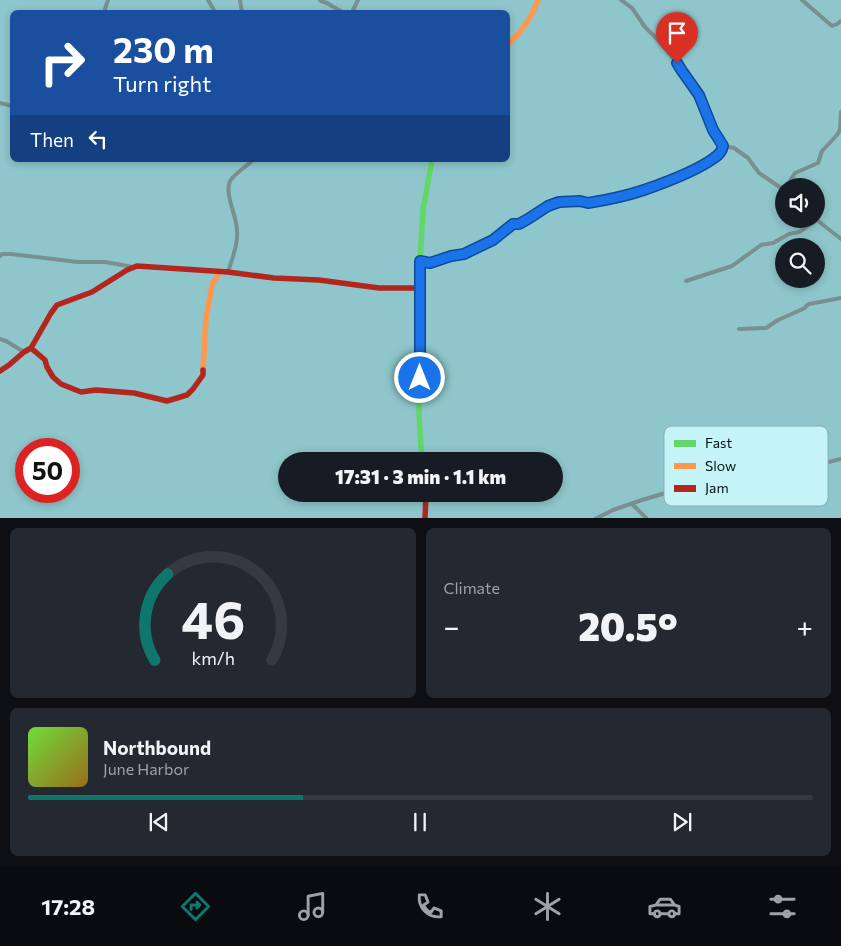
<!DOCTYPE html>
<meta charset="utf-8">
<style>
body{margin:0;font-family:Commissioner,sans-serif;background:#242831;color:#f1f3f6;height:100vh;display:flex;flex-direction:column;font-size:19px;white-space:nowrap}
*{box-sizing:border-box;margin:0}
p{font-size:16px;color:#9ea1a6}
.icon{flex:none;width:28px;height:28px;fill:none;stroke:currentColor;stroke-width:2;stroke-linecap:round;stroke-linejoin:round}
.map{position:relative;height:518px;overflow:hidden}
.drawer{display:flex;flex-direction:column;gap:10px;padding:10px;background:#0d0f14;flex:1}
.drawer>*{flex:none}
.guide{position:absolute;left:10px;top:10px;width:500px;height:152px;border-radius:8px;box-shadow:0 2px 8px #0003;background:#1a4fa0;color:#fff;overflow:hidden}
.tools{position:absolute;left:775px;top:178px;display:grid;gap:10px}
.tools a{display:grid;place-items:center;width:50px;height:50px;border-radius:50%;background:#171b24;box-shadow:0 2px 8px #0003;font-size:25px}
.speed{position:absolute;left:15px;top:438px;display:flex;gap:10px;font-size:25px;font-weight:700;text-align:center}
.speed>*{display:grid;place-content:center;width:65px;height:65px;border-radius:50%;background:#171b24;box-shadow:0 2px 8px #0003;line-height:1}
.speed .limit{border:8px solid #d22;background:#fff;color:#111}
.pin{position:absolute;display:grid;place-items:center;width:42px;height:42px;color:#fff;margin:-51px -21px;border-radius:50% 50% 50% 0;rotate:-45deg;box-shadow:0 0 5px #0007}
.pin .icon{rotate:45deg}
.me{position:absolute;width:55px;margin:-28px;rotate:0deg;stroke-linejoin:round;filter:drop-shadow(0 0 4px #0008)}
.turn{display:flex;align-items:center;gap:18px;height:105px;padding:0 20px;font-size:22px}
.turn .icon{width:65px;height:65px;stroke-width:2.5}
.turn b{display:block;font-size:35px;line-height:42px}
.then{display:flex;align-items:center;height:48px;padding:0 20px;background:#0003;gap:10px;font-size:19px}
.big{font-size:38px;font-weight:800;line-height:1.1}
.drawer .widget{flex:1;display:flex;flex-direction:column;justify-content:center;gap:8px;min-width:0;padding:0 18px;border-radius:8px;background:#242831}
.drawer .dial{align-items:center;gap:0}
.dial svg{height:130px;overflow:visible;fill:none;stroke:#363941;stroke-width:7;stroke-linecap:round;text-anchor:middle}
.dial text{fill:#f1f3f6;stroke:none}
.song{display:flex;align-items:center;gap:15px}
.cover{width:60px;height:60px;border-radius:8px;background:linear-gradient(135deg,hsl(100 70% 55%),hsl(40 70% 35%))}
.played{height:5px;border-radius:2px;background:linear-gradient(90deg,#0f766e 35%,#363941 35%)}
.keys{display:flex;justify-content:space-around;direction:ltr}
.heat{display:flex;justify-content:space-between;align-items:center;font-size:28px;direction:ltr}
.drawer .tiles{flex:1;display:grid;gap:10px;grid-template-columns:1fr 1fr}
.widget:last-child{grid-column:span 2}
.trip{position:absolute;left:278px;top:452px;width:285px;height:50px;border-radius:25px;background:#171b24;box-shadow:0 2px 8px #0003;font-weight:800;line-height:50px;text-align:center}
.tab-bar{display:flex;height:80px;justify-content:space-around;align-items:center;background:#090b0e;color:#9ea1a6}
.tab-bar .icon{width:35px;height:35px}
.tab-bar .current{color:#0f766e}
.tab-bar b{font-size:22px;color:#f1f3f6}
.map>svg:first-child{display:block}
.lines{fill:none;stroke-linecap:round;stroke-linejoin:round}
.street{stroke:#7a8f90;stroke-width:4}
.fast{stroke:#63d668;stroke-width:5.5}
.slow{stroke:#ff974d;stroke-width:5.5}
.jam{stroke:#b3261e;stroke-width:5.5}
.route-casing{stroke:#114b97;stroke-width:12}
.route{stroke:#1a73e8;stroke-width:9}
.key{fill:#c4f3f8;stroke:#89afb3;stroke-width:1}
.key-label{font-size:14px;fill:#001012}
</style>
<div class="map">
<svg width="841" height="519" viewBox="0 0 841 519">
<rect width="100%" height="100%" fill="#8ec6cb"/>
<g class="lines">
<!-- street -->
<path class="street" d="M 208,0 L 215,12
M 240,0 L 242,12
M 320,0 L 321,1 L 327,3 L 342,12
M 621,0 L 632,8 L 645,27 L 661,43 L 677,63 L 682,71 L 699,95 L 713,130 L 723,146 L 734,148 L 748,158 L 759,173 L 784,190
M 802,0 L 832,26 L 837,24 L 841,21
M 104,12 L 108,0
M 350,12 L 352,12 L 358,0
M 0,103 L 12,106
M 787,186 L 795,173 L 818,163 L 822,151 L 837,135 L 840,130 L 841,112
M 816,219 L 822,224 L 841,239
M 0,256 L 2,254 L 11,254 L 78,262 L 105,262 L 133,267
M 228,272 C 233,256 240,240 236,223 C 234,211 225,193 230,181 C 235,173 246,167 253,160
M 686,281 L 732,266 L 761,245 L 773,243 L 789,234 L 799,232 L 817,220
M 739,329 L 766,328 L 778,320 L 805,308 L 806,306 L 809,304 L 841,298
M 0,339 L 6,341 L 24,352
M 632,504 L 647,519
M 595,519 L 613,510 L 642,500 L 732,473 L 755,469 L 816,465 L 841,459"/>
<!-- fast -->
<path class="fast" d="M 613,198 C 643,192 706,173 723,146
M 422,461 L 419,415 L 420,261 L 423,210 L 432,160"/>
<!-- slow -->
<path class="slow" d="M 508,45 C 521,32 532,18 538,0
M 420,261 L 430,263 L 451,256 L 464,254 L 493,239 L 513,224 L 519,224 L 548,206 L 559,203 L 580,201 L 588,203 L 613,198
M 203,370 L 206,318 L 212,285 L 220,271"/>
<!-- jam -->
<path class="jam" d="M 31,348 L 45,360 L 47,367 L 53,377 L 61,384 L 81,392 L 96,390 L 134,393 L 167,401 L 187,395 L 193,389 L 203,375 L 203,370
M 0,371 L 9,365 L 24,352 L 31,348 L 51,313 L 57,305 L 92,292 L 127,270 L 137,266 L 228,272 L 274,278 L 319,280 L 379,288 L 420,288
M 425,519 L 426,494"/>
</g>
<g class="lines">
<!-- route casing -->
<g class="route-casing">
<path id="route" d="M 420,378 L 420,261 L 430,263 L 451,256 L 464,254 L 493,240 L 513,224 L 519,224 L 528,219 L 548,206 L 559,202 L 580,201 L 588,203 C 607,200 626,196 644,190 C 664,183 698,170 714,158 C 719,155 722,151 723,146 L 713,130 L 699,95 L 682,71 L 677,63"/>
</g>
<!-- route -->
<use href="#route" class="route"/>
</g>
<!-- legend -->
<rect x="664" y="426" width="164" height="80" rx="8" class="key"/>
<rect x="674" y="440" width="22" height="7" fill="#63d668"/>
<rect x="674" y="463" width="22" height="6" fill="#ff974d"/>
<rect x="674" y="485" width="22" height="7" fill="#b3261e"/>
<g class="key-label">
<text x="705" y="448">Fast</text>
<text x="705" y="471">Slow</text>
<text x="705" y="493">Jam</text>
</g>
</svg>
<div class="tools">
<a><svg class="icon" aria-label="sound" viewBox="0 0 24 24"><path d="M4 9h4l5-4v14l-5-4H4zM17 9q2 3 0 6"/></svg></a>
<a><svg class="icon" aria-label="search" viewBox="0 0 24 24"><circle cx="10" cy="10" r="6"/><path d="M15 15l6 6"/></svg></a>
</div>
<div class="speed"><div class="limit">50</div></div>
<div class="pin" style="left:677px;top:63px;background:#d93025"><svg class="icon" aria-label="arrive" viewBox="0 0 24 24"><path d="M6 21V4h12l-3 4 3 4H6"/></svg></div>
<svg class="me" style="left:420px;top:378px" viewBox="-20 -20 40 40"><circle r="17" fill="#1a73e8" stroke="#fff" stroke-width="3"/><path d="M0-11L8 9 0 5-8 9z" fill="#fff"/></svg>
<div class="trip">17:31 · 3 min · 1.1 km</div>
<div class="guide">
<div class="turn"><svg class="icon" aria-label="right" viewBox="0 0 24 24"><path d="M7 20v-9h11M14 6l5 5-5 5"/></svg><div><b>230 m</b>Turn right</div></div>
<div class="then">Then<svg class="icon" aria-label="left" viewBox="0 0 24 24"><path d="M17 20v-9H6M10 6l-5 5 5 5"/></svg></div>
</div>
</div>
<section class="drawer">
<div class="tiles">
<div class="widget dial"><svg viewBox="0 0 100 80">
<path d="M14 69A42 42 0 1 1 86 69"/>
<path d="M14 69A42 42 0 0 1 22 16" stroke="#0f766e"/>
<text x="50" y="56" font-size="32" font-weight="700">46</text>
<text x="50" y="72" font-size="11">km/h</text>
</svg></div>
<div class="widget"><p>Climate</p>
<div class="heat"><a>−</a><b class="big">20.5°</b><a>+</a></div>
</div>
<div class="widget">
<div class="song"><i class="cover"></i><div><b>Northbound</b><p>June Harbor</p></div></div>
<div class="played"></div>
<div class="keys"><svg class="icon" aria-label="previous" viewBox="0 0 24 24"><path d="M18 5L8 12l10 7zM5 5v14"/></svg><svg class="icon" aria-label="pause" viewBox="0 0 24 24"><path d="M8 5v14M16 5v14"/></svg><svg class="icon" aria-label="next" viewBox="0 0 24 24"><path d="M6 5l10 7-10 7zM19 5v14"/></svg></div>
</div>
</div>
</section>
<nav class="tab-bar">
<b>17:28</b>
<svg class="icon current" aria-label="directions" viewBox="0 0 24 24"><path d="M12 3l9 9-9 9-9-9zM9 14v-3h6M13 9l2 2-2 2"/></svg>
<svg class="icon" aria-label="music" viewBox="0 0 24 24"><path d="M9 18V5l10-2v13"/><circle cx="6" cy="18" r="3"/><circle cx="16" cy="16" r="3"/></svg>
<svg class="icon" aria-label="phone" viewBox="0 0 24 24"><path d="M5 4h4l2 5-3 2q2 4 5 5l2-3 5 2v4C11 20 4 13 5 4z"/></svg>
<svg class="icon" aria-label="climate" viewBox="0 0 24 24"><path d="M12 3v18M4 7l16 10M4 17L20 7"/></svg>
<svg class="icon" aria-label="car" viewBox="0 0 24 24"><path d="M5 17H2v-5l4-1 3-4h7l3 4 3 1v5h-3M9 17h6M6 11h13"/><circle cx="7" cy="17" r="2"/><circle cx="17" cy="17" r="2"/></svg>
<svg class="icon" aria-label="filters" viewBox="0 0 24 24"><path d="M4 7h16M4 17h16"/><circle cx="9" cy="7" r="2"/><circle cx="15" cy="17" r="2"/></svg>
</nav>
